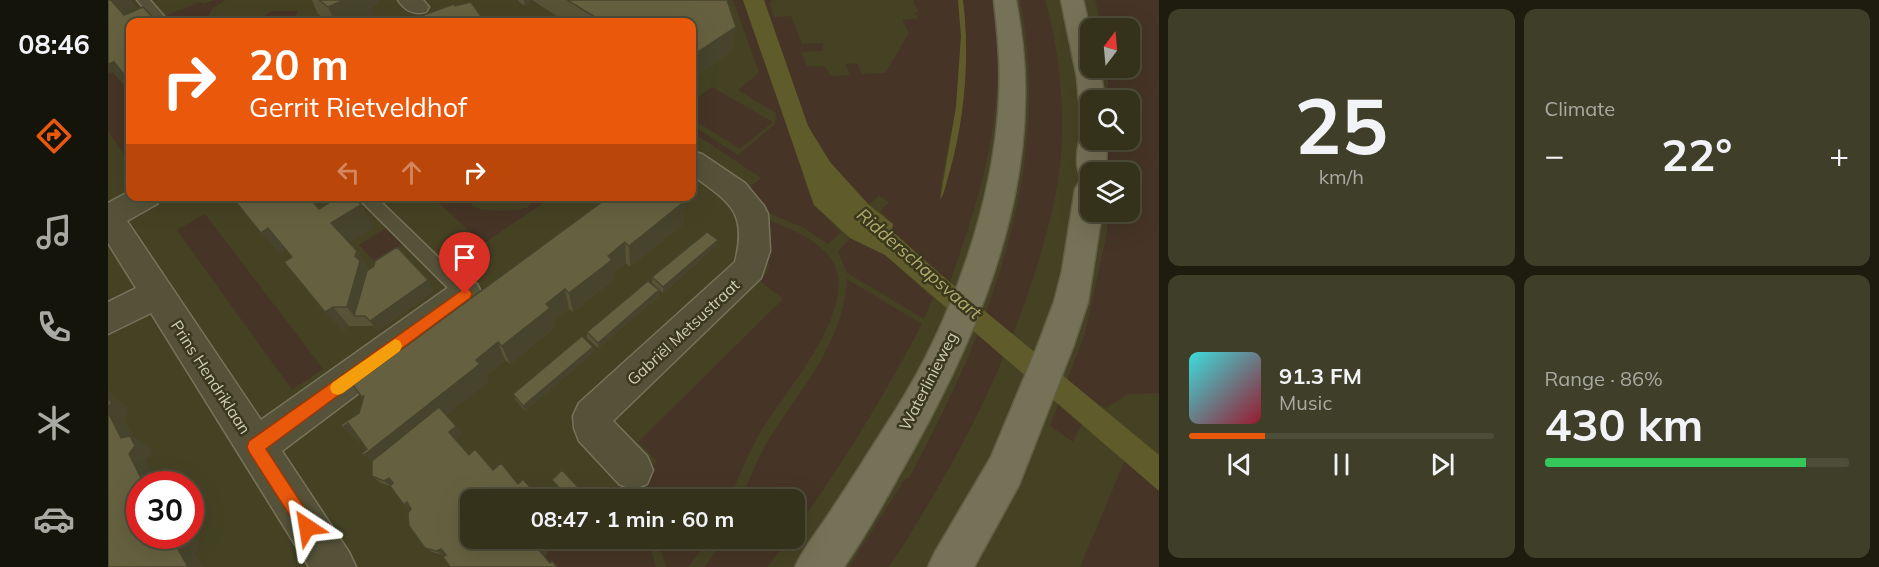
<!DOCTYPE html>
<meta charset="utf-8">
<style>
body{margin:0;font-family:Mulish,sans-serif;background:#3f3e28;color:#f1f3f6;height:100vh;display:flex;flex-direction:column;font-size:22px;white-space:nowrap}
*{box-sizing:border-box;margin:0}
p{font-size:20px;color:#a9aaa3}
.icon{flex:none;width:33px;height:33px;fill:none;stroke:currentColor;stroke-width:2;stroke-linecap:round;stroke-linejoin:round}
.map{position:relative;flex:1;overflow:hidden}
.drawer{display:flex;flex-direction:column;gap:9px;padding:9px;background:#1d1c0f;width:720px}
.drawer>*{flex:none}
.guide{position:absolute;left:18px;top:18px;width:570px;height:183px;border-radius:12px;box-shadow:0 6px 24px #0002,0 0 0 2px #4e4d3a;background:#ea580c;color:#fff;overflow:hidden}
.needle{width:39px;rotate:16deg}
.tools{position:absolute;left:972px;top:18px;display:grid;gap:12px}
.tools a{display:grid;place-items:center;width:60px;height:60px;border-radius:12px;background:#34321b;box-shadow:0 6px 24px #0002,0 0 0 2px #4e4d3a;font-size:30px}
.speed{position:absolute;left:18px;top:471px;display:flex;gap:12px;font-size:30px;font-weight:700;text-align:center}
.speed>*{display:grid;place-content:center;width:78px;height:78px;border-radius:50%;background:#34321b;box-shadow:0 6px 24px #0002,0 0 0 2px #4e4d3a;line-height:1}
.speed .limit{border:9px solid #d22;background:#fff;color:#111}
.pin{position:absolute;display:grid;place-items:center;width:51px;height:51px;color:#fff;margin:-62px -26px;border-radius:50% 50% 50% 0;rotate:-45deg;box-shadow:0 0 6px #0007}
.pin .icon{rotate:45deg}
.me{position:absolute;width:66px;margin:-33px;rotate:327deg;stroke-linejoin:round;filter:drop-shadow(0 0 4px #0008)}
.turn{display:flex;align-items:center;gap:21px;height:126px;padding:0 24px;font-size:27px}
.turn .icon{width:78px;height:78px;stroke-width:2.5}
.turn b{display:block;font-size:42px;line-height:51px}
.lanes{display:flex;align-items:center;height:57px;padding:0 24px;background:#0003;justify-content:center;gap:30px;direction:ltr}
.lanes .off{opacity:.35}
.big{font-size:45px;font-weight:700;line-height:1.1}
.drawer .tile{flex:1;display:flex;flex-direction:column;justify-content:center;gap:9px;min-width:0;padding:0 21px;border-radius:12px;background:#3f3e28}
.drawer .dial{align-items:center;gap:0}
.dial b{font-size:78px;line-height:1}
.song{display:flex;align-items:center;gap:18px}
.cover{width:72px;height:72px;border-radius:9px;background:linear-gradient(135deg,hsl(180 70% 55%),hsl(350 70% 35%))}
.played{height:6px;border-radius:3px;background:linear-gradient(90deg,#ea580c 25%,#4e4d3a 25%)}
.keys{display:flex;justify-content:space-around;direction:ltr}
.heat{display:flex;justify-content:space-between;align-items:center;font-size:33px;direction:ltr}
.charge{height:9px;border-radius:4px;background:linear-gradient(90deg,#34c759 86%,#4e4d3a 0)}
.drawer .tiles{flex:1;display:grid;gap:9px;grid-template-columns:repeat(2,1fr)}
.trip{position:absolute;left:352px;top:489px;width:345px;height:60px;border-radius:12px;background:#34321b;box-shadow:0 6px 24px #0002,0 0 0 2px #4e4d3a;font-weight:700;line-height:60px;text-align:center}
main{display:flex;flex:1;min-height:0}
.menu{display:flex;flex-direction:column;width:108px;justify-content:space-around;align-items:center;background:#15140b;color:#a9aaa3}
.menu .icon{width:42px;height:42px}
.menu .current{color:#ea580c}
.menu b{font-size:27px;color:#f1f3f6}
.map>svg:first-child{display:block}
.green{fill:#463526}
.water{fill:#5f5b2a}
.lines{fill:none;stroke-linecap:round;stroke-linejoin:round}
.lane-casing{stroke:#75735a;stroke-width:3}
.street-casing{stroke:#75735a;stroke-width:3}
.primary-casing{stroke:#615f45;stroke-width:3}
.lane{fill:#555239;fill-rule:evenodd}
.street{fill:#555239;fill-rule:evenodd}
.primary{fill:#757257;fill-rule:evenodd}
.wall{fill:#575337}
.shaded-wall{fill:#47442d}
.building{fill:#656140;stroke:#47442d;stroke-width:1.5}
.route{fill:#ea580c;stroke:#983908;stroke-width:1.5}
.slow{fill:#f59e0b}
.labels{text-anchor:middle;stroke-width:5;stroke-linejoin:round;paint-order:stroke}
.street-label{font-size:16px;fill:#cecdb6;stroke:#3a381d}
.water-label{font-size:18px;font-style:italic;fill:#b0aa6c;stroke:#3a381d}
</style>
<main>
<nav class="menu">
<b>08:46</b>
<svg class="icon current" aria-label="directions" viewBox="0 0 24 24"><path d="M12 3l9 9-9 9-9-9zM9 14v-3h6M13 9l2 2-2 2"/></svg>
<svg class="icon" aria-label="music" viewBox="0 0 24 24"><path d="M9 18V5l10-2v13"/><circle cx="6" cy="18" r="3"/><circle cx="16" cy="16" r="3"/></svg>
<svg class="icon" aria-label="phone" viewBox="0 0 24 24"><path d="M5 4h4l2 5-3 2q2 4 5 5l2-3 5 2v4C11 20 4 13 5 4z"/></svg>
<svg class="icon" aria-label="climate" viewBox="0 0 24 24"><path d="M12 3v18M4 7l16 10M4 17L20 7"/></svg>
<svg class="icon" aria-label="car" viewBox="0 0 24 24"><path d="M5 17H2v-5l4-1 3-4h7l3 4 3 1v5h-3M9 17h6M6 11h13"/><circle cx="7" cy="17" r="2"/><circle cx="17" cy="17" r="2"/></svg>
</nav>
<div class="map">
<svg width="1051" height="567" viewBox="0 0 1051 567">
<rect width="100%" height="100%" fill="#454224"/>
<!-- green -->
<path class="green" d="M 106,0 L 118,0 L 105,8 L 99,19 C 85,21 70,27 59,15 L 92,2 L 95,4 Z
M 625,0 L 635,0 L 682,131 L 701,194 L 706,205 L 733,232 L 720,244 L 694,227 L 653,210 L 639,190 L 653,178 L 584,132 L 584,125 L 630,155 L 667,124 L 668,113 L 630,90 L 651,73 Z
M 656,0 L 663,0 L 664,2 L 661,3 L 666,17 L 683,16 L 694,44 L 716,43 L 714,51 L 693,52 L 699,66 L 716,66 L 723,76 L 742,75 L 737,64 L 749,63 L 754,74 L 777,73 L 801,33 L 794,20 L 810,18 L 807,12 L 811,12 L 805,2 L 807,0 L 850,0 L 853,36 L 848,107 L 831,195 L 846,156 L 858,36 L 855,0 L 884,0 C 901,103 876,187 842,282 L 784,231 L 777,216 L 772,211 L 781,202 L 771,196 L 761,205 L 722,162 L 700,126 Z
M 912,0 L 937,0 C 952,50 956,105 953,157 C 950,193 940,229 930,263 C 903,349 866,429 819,506 C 807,526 795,548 780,567 L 741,567 L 796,480 L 801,478 C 880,331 946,169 912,0 Z
M 987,0 L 1051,0 L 1051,393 L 1020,394 L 998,408 L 992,405 L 974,424 L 965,442 L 942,426 L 977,333 L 999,232 L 999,212 L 1022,212 L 1022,172 L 1000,172 L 1000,140 L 1022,140 L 1022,100 L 1000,100 L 1000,68 L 1022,68 L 1022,28 L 994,28 Z
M 163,11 L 190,11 L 185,20 L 187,22 L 150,22 Z
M 6,72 L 20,89 L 22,88 L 22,164 L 0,131 L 0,74 Z
M 604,87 L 665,122 L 632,149 L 584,119 L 584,102 Z
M 341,197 L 364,197 L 364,206 C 374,212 412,212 422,206 L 424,197 L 444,197 L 375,244 L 331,203 Z
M 97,214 L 215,369 L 184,390 L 69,230 Z
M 654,218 C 677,226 714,240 726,264 C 750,311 675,394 652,433 C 640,454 631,477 621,499 L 539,499 L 532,485 L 546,470 L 544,466 L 549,461 L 530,442 L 675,299 L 651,280 L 659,273 L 661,267 Z
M 279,227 L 295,244 L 267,262 L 251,245 Z
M 742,238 L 777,255 L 825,298 L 816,319 L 739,273 L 730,252 Z
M 739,279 L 814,324 C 776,396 735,464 687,530 L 687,500 L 633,499 C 641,480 649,459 660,441 C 693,387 735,345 739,279 Z
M 1017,460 L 1051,491 L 1051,567 L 972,567 Z
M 453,539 L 484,539 L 493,549 L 505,539 L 540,539 L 548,567 L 445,567 L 436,556 Z
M 550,539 L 550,538 L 602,539 L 580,567 L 558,567 Z
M 616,539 L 616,538 L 680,539 L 659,567 L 597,567 Z"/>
<!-- water -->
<path class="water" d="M 635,0 L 656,0 L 700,126 L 722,162 L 761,205 L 785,224 L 784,231 L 832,274 L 1051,455 L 1051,491 L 777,255 L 742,238 L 706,205 Z
M 850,0 L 855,0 C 862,57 857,119 841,174 C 838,183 837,193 832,200 L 848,107 L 853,36 Z"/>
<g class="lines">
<!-- lane casing -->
<g class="lane-casing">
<path id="lane" d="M 29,0 L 42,0 L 61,22 L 48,22 Z
M 248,196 L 267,196 L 363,289 L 366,294 L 363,299 L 357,302 L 351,299 Z"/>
</g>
<!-- street casing -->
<g class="street-casing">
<path id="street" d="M 290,0 L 315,0 L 321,7 L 318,12 C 306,15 297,11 290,0 Z
M 584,151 L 594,154 L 637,183 L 656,206 L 660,214 L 662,251 L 653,278 L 505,421 L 539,456 L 545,470 L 539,484 L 525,490 L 511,484 L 471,441 L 466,428 L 465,416 L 471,403 L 627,262 C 640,211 621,202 584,175 Z
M 22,191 L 22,196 L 53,196 L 49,204 L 19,221 L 153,420 L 345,284 L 357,280 L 369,284 L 374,294 L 369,304 L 174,451 L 241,552 L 248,567 L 201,567 L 43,313 L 0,334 L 0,302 L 28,288 L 0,243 L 0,203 Z"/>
</g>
<!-- primary casing -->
<g class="primary-casing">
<path id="primary" d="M 886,0 L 908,0 C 914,33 918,65 917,99 C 916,231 858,358 794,470 C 776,503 757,536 736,567 L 687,567 C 697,545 713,527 726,506 C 747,475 767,442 787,411 C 843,323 886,203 891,99 C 893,66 890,33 886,0 Z
M 953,0 L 975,0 L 982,29 L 982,68 L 992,68 L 997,100 L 982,100 L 982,108 L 975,106 L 971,100 L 969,78 Z
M 982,131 L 982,140 L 999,140 L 998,172 L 982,172 L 982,212 L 994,212 L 980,302 L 965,347 L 911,485 L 866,567 L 820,567 L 827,552 L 883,457 L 929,347 L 946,302 L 954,271 L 967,189 L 972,181 L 975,180 C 966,170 968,145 975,133 Z"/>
</g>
<!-- lane -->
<use href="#lane" class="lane"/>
<!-- street -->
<use href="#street" class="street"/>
<!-- primary -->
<use href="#primary" class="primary"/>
</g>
<!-- wall -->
<path class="wall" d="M 204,0 L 270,0 L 271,3 L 262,7 L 266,16 L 251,22 L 220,22 L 210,14 Z
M 410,0 L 423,0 L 423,3 L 417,6 L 411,2 Z
M 424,0 L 619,0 L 624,51 L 584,79 L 584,22 L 458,22 Z
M 123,196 L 206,198 L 202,199 L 211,209 L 266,227 L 241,242 L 249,251 L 261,269 L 326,291 L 269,331 L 265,326 L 241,326 L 234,331 L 184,257 L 178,250 L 172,254 Z
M 493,196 L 574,196 L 574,199 L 577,201 L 575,224 L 522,267 L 518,263 L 504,274 L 505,280 L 465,312 L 461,309 L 445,321 L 447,327 L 402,364 L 397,360 L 378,376 L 381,381 L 338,415 L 354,434 L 347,440 L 361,455 L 385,470 L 426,492 L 429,498 L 428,500 L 363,500 L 447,544 L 436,556 L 442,563 L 449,567 L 338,554 L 335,555 L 324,552 L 317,548 L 303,510 L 282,486 L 273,483 L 264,476 L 264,461 L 259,449 L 253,441 L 252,442 L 235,427 L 251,413 L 255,398 L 253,396 L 497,200 Z
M 608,246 L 555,293 L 544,283 L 544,277 Z
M 551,290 L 551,296 L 490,348 L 479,338 L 479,332 Z
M 485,347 L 486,352 L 417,411 L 407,399 L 405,394 Z
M 444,480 L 471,491 L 461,500 L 460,500 L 446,483 Z"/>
<!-- shaded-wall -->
<path class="shaded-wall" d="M 2,0 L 23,0 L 29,8 L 13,14 Z
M 236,0 L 270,0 L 271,3 L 262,7 L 266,16 L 251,22 L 227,22 L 220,7 Z
M 416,0 L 423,0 L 423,3 L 417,6 Z
M 628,27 L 624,51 L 584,79 L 584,56 Z
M 6,62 L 22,81 L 22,88 L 20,89 L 4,72 L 0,72 L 0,64 Z
M 191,196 L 209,196 L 195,201 Z
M 278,196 L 292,196 L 281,203 Z
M 577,201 L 575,224 L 522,267 L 521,246 Z
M 253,205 L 266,227 L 238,244 L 223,223 Z
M 160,228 L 178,250 L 172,254 L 153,233 Z
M 610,240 L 608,246 L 555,293 L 555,287 Z
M 517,242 L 518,263 L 504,274 L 505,280 L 465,312 L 461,293 L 500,256 Z
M 249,251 L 263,272 L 246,316 L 239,307 L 247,256 Z
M 320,280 L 326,291 L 269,331 L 262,321 Z
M 457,289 L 461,309 L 445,321 L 447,327 L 402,364 L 394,346 L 438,304 Z
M 551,290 L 551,296 L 490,348 L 490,343 Z
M 225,307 L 241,326 L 234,331 L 217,312 Z
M 390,342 L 397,360 L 378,376 L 381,381 L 273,468 L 256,455 Z
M 485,347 L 486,352 L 417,411 L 415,406 Z
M 0,388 L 5,398 L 17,404 L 20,411 L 16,418 L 26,438 L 38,443 L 44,453 L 38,461 L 49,482 L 56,484 L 42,484 L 35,482 L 0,412 Z
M 240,423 L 257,437 L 252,442 L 235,427 Z
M 348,426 L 354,434 L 347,440 L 341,432 Z
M 281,478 L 289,485 L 284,487 L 276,481 Z
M 470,487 L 471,491 L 461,500 L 460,500 L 459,497 Z
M 426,492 L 429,498 L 428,500 L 418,500 Z
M 299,502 L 307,508 L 304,511 L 296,505 Z
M 82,528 L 85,529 L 92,543 L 87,553 L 95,567 L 80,567 L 70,549 L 74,536 L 82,536 Z
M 502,538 L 505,538 L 493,550 L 493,547 Z
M 444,540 L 447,544 L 436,556 L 432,551 Z
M 333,549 L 340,553 L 335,555 L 328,551 Z"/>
<!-- building -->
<path class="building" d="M 0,0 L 3,0 L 16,15 L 35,7 L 49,22 L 22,22 L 22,82 L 6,62 L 0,64 Z
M 211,0 L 236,0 L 220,7 Z
M 459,0 L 619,0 L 628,27 L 584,56 L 584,22 L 495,22 Z
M 363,2 L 377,22 L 300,22 L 299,21 L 346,4 L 347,6 Z
M 123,196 L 200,196 L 211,209 L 232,196 L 245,196 L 253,205 L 223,223 L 249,251 L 247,256 L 252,261 L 239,307 L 225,307 L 217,312 L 176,262 L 184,257 L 160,228 L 153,233 Z
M 502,196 L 571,196 L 577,201 L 521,246 L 517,242 L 500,256 L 504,260 L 461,293 L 457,289 L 438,304 L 442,308 L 394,346 L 390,342 L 368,360 L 372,364 L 256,455 L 254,453 L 259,449 L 240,423 L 235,427 L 233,425 L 251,413 L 256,396 L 253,396 L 245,385 Z
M 599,232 L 610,240 L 555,287 L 544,277 Z
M 289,247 L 320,280 L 262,321 L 257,316 L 246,316 L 259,271 L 266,266 L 267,261 Z
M 540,281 L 551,290 L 490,343 L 479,332 Z
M 474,336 L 485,347 L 415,406 L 405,394 Z
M 0,395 L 3,403 L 0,408 Z
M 331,407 L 348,426 L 341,432 L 361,455 L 367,449 L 385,470 L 393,463 L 410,484 L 415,479 L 426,492 L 418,500 L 363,500 L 363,538 L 443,538 L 444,540 L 432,551 L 442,563 L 444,561 L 449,567 L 342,567 L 335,557 L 338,555 L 333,549 L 328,551 L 317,548 L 301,526 L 300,513 L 303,509 L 299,502 L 296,505 L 282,486 L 285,483 L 281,478 L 276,481 L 264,476 L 264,461 Z
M 0,412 L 13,438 L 22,436 L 27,446 L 21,454 L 35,482 L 44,480 L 47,484 L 32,484 L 32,536 L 74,536 L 76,539 L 70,549 L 80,567 L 0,567 Z
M 454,470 L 470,487 L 459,497 L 444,480 Z
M 486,538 L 502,538 L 493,547 Z"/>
<!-- route -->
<path class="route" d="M 357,288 L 362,290 L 364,294 L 362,298 L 158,449 L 205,521 L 208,527 L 205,533 L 199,536 L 193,533 L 141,452 L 139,447 L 141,441 Z"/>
<!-- slow -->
<path class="slow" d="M 287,339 L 292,341 L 294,346 L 292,351 L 235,393 L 230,395 L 224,393 L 222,388 L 224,383 Z"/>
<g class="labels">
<!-- street labels -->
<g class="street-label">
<text transform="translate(575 332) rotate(-43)" y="6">Gabriël Metsustraat</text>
<text transform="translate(103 377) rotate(57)" y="6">Prins Hendriklaan</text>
<text transform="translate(820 381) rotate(-63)" y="6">Waterlinieweg</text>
</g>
<!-- water labels -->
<g class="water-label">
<text transform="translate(811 264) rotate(41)" y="6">Ridderschapsvaart</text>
</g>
</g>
</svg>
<div class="tools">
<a><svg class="needle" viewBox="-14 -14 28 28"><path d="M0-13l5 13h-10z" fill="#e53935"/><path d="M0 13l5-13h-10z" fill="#a9aaa3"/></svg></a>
<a><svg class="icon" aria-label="search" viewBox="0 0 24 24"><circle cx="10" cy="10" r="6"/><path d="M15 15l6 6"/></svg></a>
<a><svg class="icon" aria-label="layers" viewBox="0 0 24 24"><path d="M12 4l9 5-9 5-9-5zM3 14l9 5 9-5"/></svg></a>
</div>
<div class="speed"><div class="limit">30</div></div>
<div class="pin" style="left:357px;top:294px;background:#d93025"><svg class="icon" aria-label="arrive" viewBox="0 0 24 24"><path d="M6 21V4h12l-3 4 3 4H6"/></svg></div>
<svg class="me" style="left:199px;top:527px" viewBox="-20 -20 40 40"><path d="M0-17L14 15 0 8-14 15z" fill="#ea580c" stroke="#fff" stroke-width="4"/></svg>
<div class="trip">08:47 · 1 min · 60 m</div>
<div class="guide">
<div class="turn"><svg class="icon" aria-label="right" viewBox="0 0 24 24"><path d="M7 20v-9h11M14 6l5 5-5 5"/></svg><div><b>20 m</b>Gerrit Rietveldhof</div></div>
<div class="lanes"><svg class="icon off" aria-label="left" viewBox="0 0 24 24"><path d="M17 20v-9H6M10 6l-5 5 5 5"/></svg><svg class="icon off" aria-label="ahead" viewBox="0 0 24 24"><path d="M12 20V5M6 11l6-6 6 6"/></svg><svg class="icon" aria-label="right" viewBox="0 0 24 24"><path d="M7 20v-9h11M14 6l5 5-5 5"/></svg></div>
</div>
</div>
<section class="drawer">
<div class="tiles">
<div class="tile dial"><b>25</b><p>km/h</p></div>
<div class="tile"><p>Climate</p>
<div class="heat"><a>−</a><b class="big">22°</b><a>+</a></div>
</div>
<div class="tile">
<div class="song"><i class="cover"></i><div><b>91.3 FM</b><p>Music</p></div></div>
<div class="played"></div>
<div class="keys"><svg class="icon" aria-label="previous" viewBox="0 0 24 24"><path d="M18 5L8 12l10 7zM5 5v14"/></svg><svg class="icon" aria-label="pause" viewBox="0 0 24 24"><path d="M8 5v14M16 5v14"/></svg><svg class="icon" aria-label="next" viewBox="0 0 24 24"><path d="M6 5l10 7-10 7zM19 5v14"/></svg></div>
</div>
<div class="tile"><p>Range · 86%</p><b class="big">430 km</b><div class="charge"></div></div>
</div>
</section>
</main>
